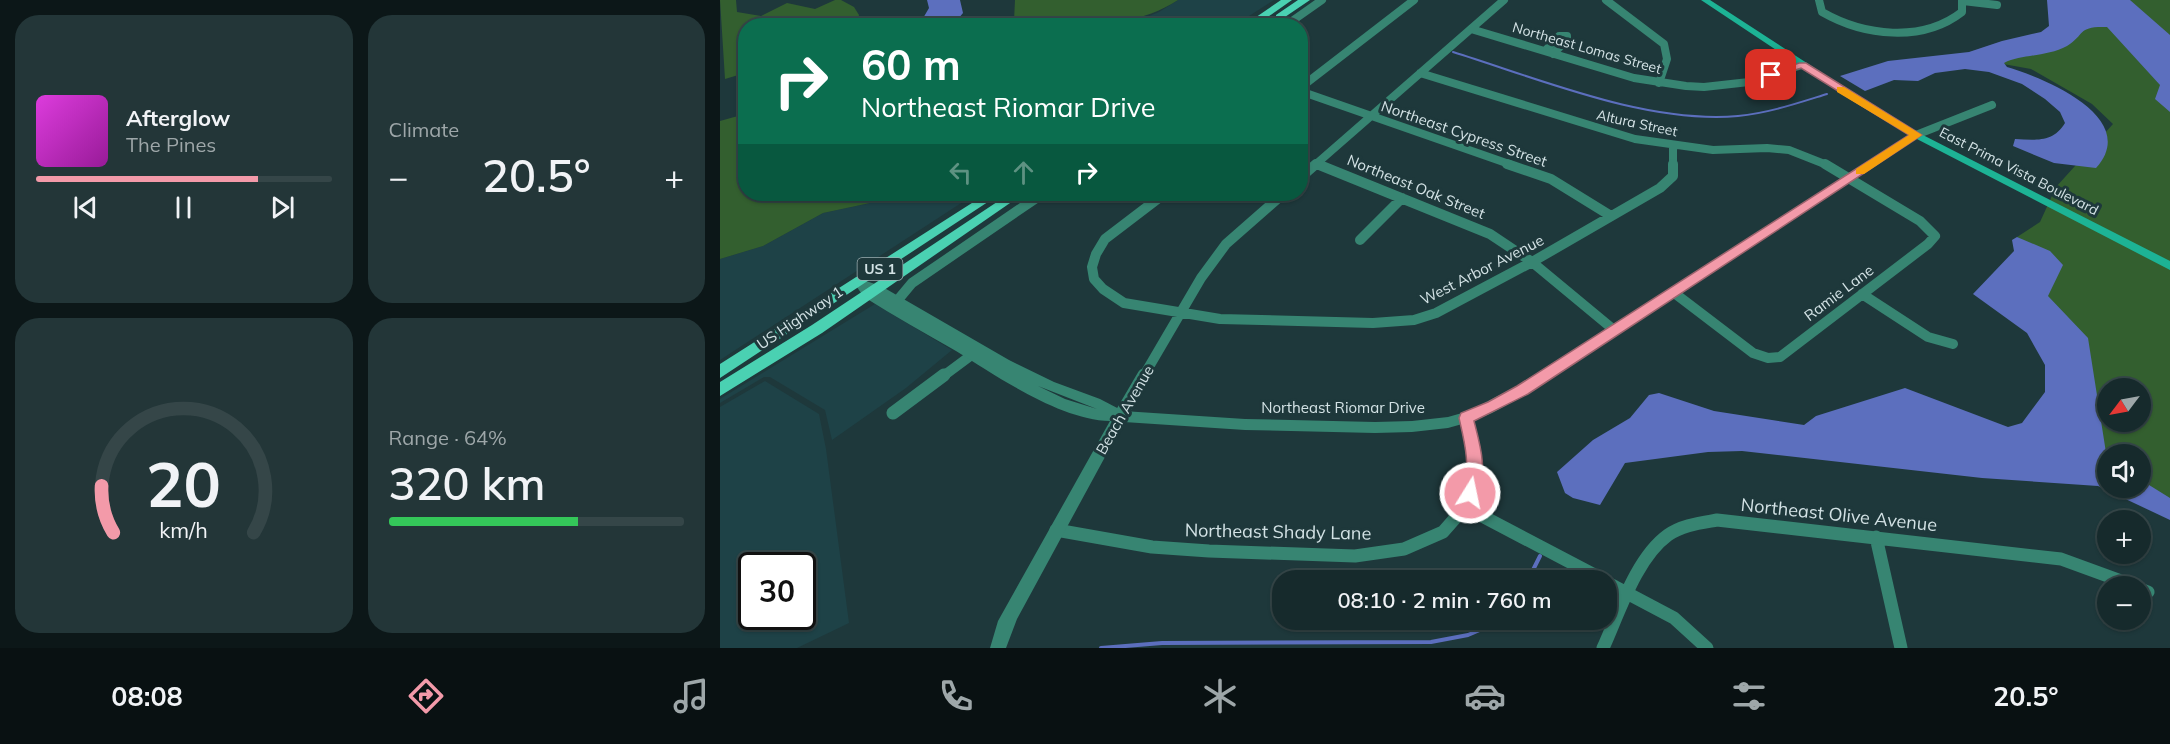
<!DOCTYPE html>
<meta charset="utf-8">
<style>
body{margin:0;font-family:Mulish,sans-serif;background:#233638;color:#f1f3f6;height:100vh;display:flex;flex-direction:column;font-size:22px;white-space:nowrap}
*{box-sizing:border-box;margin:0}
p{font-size:20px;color:#9ea7a9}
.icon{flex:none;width:33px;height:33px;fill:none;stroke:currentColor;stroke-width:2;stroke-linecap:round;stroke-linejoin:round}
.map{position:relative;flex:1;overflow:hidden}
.panel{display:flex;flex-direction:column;gap:15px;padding:15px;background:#0c1718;width:720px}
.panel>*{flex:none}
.banner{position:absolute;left:18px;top:18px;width:570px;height:183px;border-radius:24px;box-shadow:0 2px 4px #0004,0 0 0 2px #354648;background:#0b6e4f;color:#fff;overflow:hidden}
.needle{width:39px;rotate:238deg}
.fabs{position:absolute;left:1377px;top:378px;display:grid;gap:12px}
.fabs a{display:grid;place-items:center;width:54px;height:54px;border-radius:50%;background:#162a2c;box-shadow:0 2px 4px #0004,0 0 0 2px #354648;font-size:30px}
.speed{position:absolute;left:18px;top:552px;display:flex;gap:12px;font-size:30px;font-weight:700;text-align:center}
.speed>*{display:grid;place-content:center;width:78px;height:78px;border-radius:50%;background:#162a2c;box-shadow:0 2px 4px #0004,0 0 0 2px #354648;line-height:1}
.speed .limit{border:3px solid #111;border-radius:9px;background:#fff;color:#111}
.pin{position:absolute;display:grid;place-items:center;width:51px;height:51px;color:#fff;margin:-26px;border-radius:12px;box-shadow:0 3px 9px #0006}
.me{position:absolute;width:66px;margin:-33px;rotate:10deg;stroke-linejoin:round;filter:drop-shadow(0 0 4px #0008)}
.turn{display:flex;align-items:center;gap:21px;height:126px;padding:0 24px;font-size:27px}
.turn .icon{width:78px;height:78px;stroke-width:2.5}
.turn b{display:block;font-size:42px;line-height:51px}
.lanes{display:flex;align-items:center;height:57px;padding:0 24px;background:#0003;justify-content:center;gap:30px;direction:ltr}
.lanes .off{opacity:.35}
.big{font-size:45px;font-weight:600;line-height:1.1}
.panel .card{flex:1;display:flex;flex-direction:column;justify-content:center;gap:9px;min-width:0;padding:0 21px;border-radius:24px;background:#233638}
.panel .dial{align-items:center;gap:0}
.dial svg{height:156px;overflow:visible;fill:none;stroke:#354648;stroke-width:7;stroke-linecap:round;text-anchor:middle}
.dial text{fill:#f1f3f6;stroke:none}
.song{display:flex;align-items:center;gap:18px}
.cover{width:72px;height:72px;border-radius:9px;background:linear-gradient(135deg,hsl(300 70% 55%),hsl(300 70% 35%))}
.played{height:6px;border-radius:3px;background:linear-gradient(90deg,#f39aa9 75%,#354648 75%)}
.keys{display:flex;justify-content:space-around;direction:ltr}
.heat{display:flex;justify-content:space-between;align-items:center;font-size:33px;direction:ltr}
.charge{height:9px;border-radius:4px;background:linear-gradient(90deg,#34c759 64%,#354648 0)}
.panel .tiles{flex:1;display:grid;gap:15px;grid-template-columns:repeat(2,1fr)}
.trip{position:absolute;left:552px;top:570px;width:345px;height:60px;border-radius:24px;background:#162a2c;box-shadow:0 2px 4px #0004,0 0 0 2px #354648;font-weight:600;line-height:60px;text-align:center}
.dock{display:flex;height:96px;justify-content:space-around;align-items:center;background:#091112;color:#9ea7a9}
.dock .icon{width:42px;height:42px}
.dock .active{color:#f39aa9}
.dock b{font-size:27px;color:#f1f3f6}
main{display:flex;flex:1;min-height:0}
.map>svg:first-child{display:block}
.built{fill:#1e4247;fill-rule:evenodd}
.green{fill:#335f2f;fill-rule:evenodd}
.water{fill:#5c6fbe}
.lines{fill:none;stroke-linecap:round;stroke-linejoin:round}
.stream-far1{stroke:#5c6fbe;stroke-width:2}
.stream{stroke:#5c6fbe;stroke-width:4}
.minor-far2{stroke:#378572;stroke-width:8}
.minor-far1{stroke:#378572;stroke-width:10}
.minor{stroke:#378572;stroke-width:13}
.tertiary{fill:#378572;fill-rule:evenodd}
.secondary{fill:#1db395;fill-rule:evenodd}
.primary{fill:#4ad1b2;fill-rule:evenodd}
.route{fill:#f39aa9;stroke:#9e646e;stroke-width:1.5}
.slow{fill:#f59e0b}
.labels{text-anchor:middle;stroke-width:6;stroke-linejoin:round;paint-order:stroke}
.far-street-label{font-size:14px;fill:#d3e2e5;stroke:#1e383b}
.shield{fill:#1e383b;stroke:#9dafb2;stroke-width:1.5}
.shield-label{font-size:14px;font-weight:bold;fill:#d3e2e5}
.street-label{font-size:15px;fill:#d3e2e5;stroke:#1e383b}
.near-street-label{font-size:18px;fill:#d3e2e5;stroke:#1e383b}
</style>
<main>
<section class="panel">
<div class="tiles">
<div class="card">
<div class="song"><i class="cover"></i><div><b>Afterglow</b><p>The Pines</p></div></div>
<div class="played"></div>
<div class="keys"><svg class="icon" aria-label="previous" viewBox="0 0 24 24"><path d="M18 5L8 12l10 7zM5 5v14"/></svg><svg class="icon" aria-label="pause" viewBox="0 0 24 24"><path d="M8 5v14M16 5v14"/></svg><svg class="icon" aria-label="next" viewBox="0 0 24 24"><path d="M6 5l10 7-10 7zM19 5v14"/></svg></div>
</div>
<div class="card"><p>Climate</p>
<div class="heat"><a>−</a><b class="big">20.5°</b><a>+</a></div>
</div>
<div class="card dial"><svg viewBox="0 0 100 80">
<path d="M14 69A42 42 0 1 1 86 69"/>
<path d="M14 69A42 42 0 0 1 8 45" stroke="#f39aa9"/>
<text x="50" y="56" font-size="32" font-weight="700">20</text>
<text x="50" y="72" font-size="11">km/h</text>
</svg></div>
<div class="card"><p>Range · 64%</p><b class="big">320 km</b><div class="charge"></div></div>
</div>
</section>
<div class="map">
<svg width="1450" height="648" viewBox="0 0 1450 648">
<rect width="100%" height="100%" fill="#1e383b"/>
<!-- built -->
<path class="built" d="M 458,0 L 554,0 L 515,25 L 384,26 L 419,20 L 439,12 Z
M 178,194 L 255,194 L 0,360 L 0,259 L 43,246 L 103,213 L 150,203 Z
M 155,304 L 232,350 L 186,388 L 112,440 L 105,410 L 50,377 L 44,377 L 0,403 L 0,399 Z
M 45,381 L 99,414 L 106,449 L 129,623 L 77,648 L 0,648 L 0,407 ZM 32,566 L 82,566 L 82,616 L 32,616 Z"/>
<!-- green -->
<path class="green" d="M 0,0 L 16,0 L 17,12 L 41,16 L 67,3 L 95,9 L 115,0 L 121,0 L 134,7 L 139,15 L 137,23 L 133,25 L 26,26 L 25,73 L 5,79 Z
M 295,0 L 458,0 C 408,32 349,26 291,25 L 294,21 Z
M 1384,0 L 1450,0 L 1450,501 L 1421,483 L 1420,454 L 1388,454 L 1387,463 L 1322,299 L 1338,261 L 1297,237 L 1320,222 L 1336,187 L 1393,124 L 1372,104 L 1311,69 L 1272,62 ZM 1388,388 L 1420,388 L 1420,422 L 1388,422 Z
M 25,114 L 26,194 L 178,194 L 150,203 L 103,213 L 43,246 L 0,259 L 0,121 Z"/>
<!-- water -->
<path class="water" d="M 207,0 L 240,0 L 243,13 L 233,25 L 199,25 L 209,8 Z
M 1327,0 L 1410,0 L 1450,35 L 1450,112 L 1435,99 L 1440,85 L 1387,27 C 1357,26 1366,34 1347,46 C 1327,57 1302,54 1284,63 L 1287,67 C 1325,78 1421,118 1376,168 L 1334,163 L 1293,146 L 1295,139 C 1315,140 1333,143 1345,123 L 1340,112 L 1325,99 L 1302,84 L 1269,72 L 1245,69 L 1215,73 L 1198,81 L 1174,80 L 1145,91 L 1120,76 L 1168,61 L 1249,52 L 1282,41 L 1321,32 L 1329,26 Z
M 1297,237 L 1330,251 L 1343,265 L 1328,296 L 1368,338 L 1387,459 L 1388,488 L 1420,488 L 1421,480 L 1450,498 L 1450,520 L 1378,486 L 1262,478 L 1022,451 L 988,452 L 905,463 L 880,505 L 853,498 L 845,493 L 837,472 L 873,440 L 910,418 L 929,395 L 939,393 L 994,411 L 1084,425 L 1096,416 L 1185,388 L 1288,427 L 1302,423 L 1325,392 L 1325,365 L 1307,333 L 1253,294 L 1294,251 L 1292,240 Z"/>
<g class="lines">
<!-- stream-far1 -->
<path class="stream-far1" d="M 733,52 C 820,79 926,124 1018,116 C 1049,113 1078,103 1107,94"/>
<!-- stream -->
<path class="stream" d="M 808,580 L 820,556
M 381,648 L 442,643 L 711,642 L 748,635 L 783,620"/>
<!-- minor-far2 -->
<path class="minor-far2" d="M 886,0 L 944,44 L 947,59 L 939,83
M 1099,0 L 1102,12 C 1144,36 1202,43 1242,12 L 1242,0
M 1243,1 L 1277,5
M 565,26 L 602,0
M 751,29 L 914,78 L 966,86 L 984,87 L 1029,82 L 1082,65
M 825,51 L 839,36 L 847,36 L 847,40 L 833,54
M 700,73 L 915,139 L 993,150 L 1047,148 L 1069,150 L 1107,165
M 580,88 L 694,0
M 580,91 L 792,165
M 1196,135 L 1272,105
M 953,146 L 953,165
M 597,164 L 600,165
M 595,165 L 784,0"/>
<!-- minor-far1 -->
<path class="minor-far1" d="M 597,164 L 770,234 L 812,262 L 894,330
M 787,164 L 831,179 L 891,216
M 580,178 L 596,164
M 444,194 L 385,239 L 376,254 L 372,267 L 374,279 L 383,289 L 404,303 L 500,319 L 653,323 L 694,320 L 716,313 L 812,262 L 940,188 L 953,176 L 953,164
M 640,240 L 682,198
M 953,292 L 1033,353 L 1048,358 L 1060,357 L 1208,244 L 1215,236 L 1200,221 L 1105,164
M 1142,294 L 1208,337 L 1233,344
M 177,301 L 192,283 L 322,194
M 222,377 L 257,351
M 423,377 L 481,278 L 506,244 L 563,194"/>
<!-- minor -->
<path class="minor" d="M 173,413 L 224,375
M 400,416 L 424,375
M 745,507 L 884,580
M 336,530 L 432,547 L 489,551 L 635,556 L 684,549 L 723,532 L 745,507 L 755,479 L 755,456 L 746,418
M 1156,537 L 1181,648
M 886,582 L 954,618 L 987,648
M 1420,589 L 1428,592
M 883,648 C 899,613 916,558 948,535 C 962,525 980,523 997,520 L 1341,559 L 1415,586"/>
<!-- tertiary -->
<path class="tertiary" d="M 1196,132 L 1199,133 L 1199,137 L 807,394 L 772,413 L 753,421 L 728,428 L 692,432 L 655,433 L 525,430 L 404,422 L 297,619 L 286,648 L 270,648 L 278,621 L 390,421 C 340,420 278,377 236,351 C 205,333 174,316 144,297 L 134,283 L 140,279 L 161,286 L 289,360 L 334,382 L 380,399 L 403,411 L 525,419 L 655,422 L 692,421 L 728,417 L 749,411 L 797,386 ZM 318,386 L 377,409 L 345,399 Z"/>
<!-- secondary -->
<path class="secondary" d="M 981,0 L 990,0 L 1139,97 L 1199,133 L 1450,261 L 1450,270 L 1193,137 L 1133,101 Z"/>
<!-- primary -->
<path class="primary" d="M 561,0 L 572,0 L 535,26 L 523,26 Z
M 578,0 L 590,0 L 562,19 L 556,19 L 556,15 Z
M 266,194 L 280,194 L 0,378 L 0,364 Z
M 289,194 L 303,194 L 102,333 L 0,396 L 0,382 L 92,325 Z"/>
</g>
<!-- route -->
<path class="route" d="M 1079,63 L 1086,63 L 1202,135 L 808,394 L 754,421 C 761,448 768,471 756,498 L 750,500 L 744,498 L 742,493 C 751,466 745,444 739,418 L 741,413 L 768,402 L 797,386 L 1189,135 L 1081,68 L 1051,78 L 1046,75 Z"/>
<!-- slow -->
<path class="slow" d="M 1117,87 L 1124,87 L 1202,135 L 1144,174 L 1136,174 L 1136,169 L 1189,135 L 1117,92 Z"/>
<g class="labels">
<!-- far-street labels -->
<g class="far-street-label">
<text transform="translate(867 48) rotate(16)" y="5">Northeast Lomas Street</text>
<text transform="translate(917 123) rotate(12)" y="5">Altura Street</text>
<text transform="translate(1299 171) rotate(27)" y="5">East Prima Vista Boulevard</text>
</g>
<!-- shield labels -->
<rect class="shield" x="137.5" y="258" width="45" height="22" rx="4.5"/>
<g class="shield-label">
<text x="160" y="274">US 1</text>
</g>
<!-- street labels -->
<g class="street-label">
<text transform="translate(744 134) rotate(19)" y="5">Northeast Cypress Street</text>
<text transform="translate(696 187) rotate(22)" y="5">Northeast Oak Street</text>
<text transform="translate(762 270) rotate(-27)" y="5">West Arbor Avenue</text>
<text transform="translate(1119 293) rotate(-37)" y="5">Ramie Lane</text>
<text transform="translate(80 318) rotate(-34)" y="5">US Highway 1</text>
<text x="623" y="413">Northeast Riomar Drive</text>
<text transform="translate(405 410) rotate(-60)" y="5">Beach Avenue</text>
</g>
<!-- near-street labels -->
<g class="near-street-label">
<text transform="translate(1119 515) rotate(6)" y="6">Northeast Olive Avenue</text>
<text transform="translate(558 532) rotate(1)" y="6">Northeast Shady Lane</text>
</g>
</g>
</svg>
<div class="fabs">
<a><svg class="needle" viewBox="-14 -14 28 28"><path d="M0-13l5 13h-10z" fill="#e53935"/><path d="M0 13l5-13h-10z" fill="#9ea7a9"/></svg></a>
<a><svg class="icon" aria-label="sound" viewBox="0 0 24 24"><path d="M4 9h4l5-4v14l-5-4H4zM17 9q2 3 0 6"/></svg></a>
<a>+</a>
<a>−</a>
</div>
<div class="speed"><div class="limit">30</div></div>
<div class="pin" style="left:1051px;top:75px;background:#d93025"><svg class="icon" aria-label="arrive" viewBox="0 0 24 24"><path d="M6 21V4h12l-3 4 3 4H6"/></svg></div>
<svg class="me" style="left:750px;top:493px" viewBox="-20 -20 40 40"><circle r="17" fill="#f39aa9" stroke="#fff" stroke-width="3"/><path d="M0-11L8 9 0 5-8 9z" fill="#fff"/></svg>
<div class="trip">08:10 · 2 min · 760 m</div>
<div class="banner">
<div class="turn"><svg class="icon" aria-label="right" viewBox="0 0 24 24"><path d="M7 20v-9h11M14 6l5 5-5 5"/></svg><div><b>60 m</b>Northeast Riomar Drive</div></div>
<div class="lanes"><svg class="icon off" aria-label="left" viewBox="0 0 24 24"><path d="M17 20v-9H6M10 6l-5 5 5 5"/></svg><svg class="icon off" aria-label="ahead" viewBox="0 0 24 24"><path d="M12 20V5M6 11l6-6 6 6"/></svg><svg class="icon" aria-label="right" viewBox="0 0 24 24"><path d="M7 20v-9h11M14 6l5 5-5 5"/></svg></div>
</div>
</div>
</main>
<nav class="dock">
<b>08:08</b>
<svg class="icon active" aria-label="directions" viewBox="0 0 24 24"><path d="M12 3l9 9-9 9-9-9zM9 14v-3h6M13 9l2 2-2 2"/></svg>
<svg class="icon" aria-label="music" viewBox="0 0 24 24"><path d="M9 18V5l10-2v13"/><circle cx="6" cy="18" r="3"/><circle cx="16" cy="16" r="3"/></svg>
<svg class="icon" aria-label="phone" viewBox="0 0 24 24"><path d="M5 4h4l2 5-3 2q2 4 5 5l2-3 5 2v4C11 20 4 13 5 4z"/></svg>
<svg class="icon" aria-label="climate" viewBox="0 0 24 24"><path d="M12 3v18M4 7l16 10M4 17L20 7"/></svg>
<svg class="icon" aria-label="car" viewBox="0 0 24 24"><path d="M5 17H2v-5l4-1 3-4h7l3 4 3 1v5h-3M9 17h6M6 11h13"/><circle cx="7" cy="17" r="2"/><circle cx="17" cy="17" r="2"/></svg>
<svg class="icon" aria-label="filters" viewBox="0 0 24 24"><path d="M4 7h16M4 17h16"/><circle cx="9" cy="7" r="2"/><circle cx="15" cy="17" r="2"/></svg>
<b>20.5°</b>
</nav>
